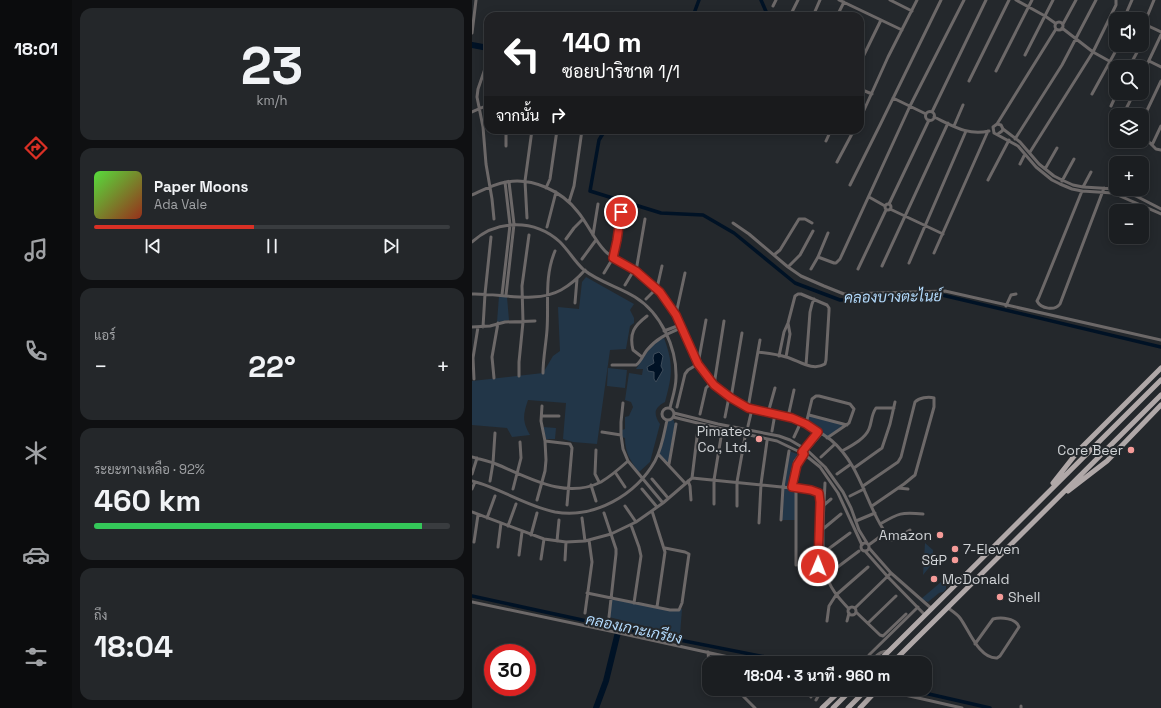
<!DOCTYPE html>
<html lang="th">
<meta charset="utf-8">
<style>
body{margin:0;font-family:"Space Grotesk",Sarabun,sans-serif;background:#24272a;color:#f1f3f6;height:100vh;display:flex;flex-direction:column;font-size:15px;white-space:nowrap}
*{box-sizing:border-box;margin:0}
p{font-size:13px;color:#a0a2a5}
.icon{flex:none;width:22px;height:22px;fill:none;stroke:currentColor;stroke-width:2;stroke-linecap:round;stroke-linejoin:round}
.map{position:relative;flex:1;overflow:hidden}
.panel{display:flex;flex-direction:column;gap:8px;padding:8px;background:#0f1012;width:400px}
.panel>*{flex:none}
.hud{position:absolute;left:12px;top:12px;width:380px;height:122px;border-radius:12px;box-shadow:0 2px 10px #0003,0 0 0 1px #393c3f;background:#202124;color:#fff;overflow:hidden}
.buttons{position:absolute;left:637px;top:12px;display:grid;gap:8px}
.buttons a{display:grid;place-items:center;width:40px;height:40px;border-radius:8px;background:#1b1e21;box-shadow:0 2px 10px #0003,0 0 0 1px #393c3f;font-size:20px}
.speed{position:absolute;left:12px;top:644px;display:flex;gap:8px;font-size:20px;font-weight:700;text-align:center}
.speed>*{display:grid;place-content:center;width:52px;height:52px;border-radius:50%;background:#1b1e21;box-shadow:0 2px 10px #0003,0 0 0 1px #393c3f;line-height:1}
.speed .limit{border:6px solid #d22;background:#fff;color:#111}
.pin{position:absolute;display:grid;place-items:center;width:34px;height:34px;color:#fff;margin:-17px;border:2px solid #fff;border-radius:50%;box-shadow:0 1px 4px #0007}
.me{position:absolute;width:44px;margin:-22px;rotate:1deg;stroke-linejoin:round;filter:drop-shadow(0 0 3px #0008)}
.turn{display:flex;align-items:center;gap:14px;height:84px;padding:0 12px;font-size:18px}
.turn .icon{width:52px;height:52px;stroke-width:2.5}
.turn b{display:block;font-size:28px;line-height:34px}
.then{display:flex;align-items:center;height:38px;padding:0 12px;background:#0003;gap:8px;font-size:15px}
.big{font-size:30px;font-weight:700;line-height:1.1}
.panel .widget{flex:1;display:flex;flex-direction:column;justify-content:center;gap:6px;min-width:0;padding:0 14px;border-radius:12px;background:#24272a}
.panel .dial{align-items:center;gap:0}
.dial b{font-size:52px;line-height:1}
.song{display:flex;align-items:center;gap:12px}
.cover{width:48px;height:48px;border-radius:6px;background:linear-gradient(135deg,hsl(110 70% 55%),hsl(10 70% 35%))}
.played{height:4px;border-radius:2px;background:linear-gradient(90deg,#d93025 45%,#393c3f 45%)}
.keys{display:flex;justify-content:space-around;direction:ltr}
.heat{display:flex;justify-content:space-between;align-items:center;font-size:22px;direction:ltr}
.charge{height:6px;border-radius:3px;background:linear-gradient(90deg,#34c759 92%,#393c3f 0)}
.trip{position:absolute;left:230px;top:656px;width:230px;height:40px;border-radius:12px;background:#1b1e21;box-shadow:0 2px 10px #0003,0 0 0 1px #393c3f;font-weight:700;line-height:40px;text-align:center}
main{display:flex;flex:1;min-height:0}
.tab-bar{display:flex;flex-direction:column;width:72px;justify-content:space-around;align-items:center;background:#0b0c0d;color:#a0a2a5}
.tab-bar .icon{width:28px;height:28px}
.tab-bar .on{color:#d93025}
.tab-bar b{font-size:18px;color:#f1f3f6}
.map>svg:first-child{display:block}
.green{fill:#223648}
.water{fill:#001225;stroke:#3e4c5a}
.lines{fill:none;stroke-linecap:round;stroke-linejoin:round}
.canal{stroke:#001225;stroke-width:3.5}
.river{stroke:#001225;stroke-width:6}
.minor{stroke:#6c6868;stroke-width:3}
.primary{stroke:#b0a8a8;stroke-width:5}
.route-casing{stroke:#8d1f18;stroke-width:10}
.route{stroke:#d93025;stroke-width:7}
.poi-dot{fill:#f59b98;stroke:#24282c;stroke-width:1.5}
.labels{text-anchor:middle;stroke-width:4;stroke-linejoin:round;paint-order:stroke}
.poi-label{font-size:14px;fill:#d0d3d6;stroke:#24282c;text-anchor:end}
.water-label{font-size:15px;font-style:italic;fill:#b1d8fa;stroke:#24282c}
</style>
<main>
<nav class="tab-bar">
<b>18:01</b>
<svg class="icon on" aria-label="directions" viewBox="0 0 24 24"><path d="M12 3l9 9-9 9-9-9zM9 14v-3h6M13 9l2 2-2 2"/></svg>
<svg class="icon" aria-label="music" viewBox="0 0 24 24"><path d="M9 18V5l10-2v13"/><circle cx="6" cy="18" r="3"/><circle cx="16" cy="16" r="3"/></svg>
<svg class="icon" aria-label="phone" viewBox="0 0 24 24"><path d="M5 4h4l2 5-3 2q2 4 5 5l2-3 5 2v4C11 20 4 13 5 4z"/></svg>
<svg class="icon" aria-label="climate" viewBox="0 0 24 24"><path d="M12 3v18M4 7l16 10M4 17L20 7"/></svg>
<svg class="icon" aria-label="car" viewBox="0 0 24 24"><path d="M5 17H2v-5l4-1 3-4h7l3 4 3 1v5h-3M9 17h6M6 11h13"/><circle cx="7" cy="17" r="2"/><circle cx="17" cy="17" r="2"/></svg>
<svg class="icon" aria-label="filters" viewBox="0 0 24 24"><path d="M4 7h16M4 17h16"/><circle cx="9" cy="7" r="2"/><circle cx="15" cy="17" r="2"/></svg>
</nav>
<section class="panel">
<div class="widget dial"><b>23</b><p>km/h</p></div>
<div class="widget">
<div class="song"><i class="cover"></i><div><b>Paper Moons</b><p>Ada Vale</p></div></div>
<div class="played"></div>
<div class="keys"><svg class="icon" aria-label="previous" viewBox="0 0 24 24"><path d="M18 5L8 12l10 7zM5 5v14"/></svg><svg class="icon" aria-label="pause" viewBox="0 0 24 24"><path d="M8 5v14M16 5v14"/></svg><svg class="icon" aria-label="next" viewBox="0 0 24 24"><path d="M6 5l10 7-10 7zM19 5v14"/></svg></div>
</div>
<div class="widget"><p>แอร์</p>
<div class="heat"><a>−</a><b class="big">22°</b><a>+</a></div>
</div>
<div class="widget"><p>ระยะทางเหลือ · 92%</p><b class="big">460 km</b><div class="charge"></div></div>
<div class="widget"><p>ถึง</p><b class="big">18:04</b></div>
</section>
<div class="map">
<svg width="689" height="708" viewBox="0 0 689 708">
<rect width="100%" height="100%" fill="#24282c"/>
<!-- green -->
<path class="green" d="M 114,277 L 162,304 L 158,310 L 162,318 L 162,323 L 158,326 L 154,349 L 138,350 L 125,444 L 101,442 L 91,439 L 94,403 L 56,400 C 51,415 50,421 58,435 L 40,437 L 35,428 L 0,425 L 0,381 L 71,373 L 81,356 L 88,351 L 86,307 L 107,309 L 110,282 Z
M 27,296 L 35,297 L 37,320 L 25,322 Z
M 192,338 C 202,365 200,376 193,402 C 181,408 182,415 188,424 L 178,462 L 167,472 C 158,461 153,452 153,438 L 150,437 L 150,430 L 153,429 L 153,417 L 157,416 L 161,407 L 159,402 L 153,400 L 157,373 L 170,375 L 171,369 L 164,369 C 171,358 180,342 192,338 Z
M 136,368 L 155,370 L 153,388 L 135,386 Z
M 337,415 L 375,425 L 355,438 L 334,424 Z
M 201,419 L 203,424 L 196,463 L 187,455 L 196,421 Z
M 71,427 L 84,428 L 83,439 L 74,439 Z
M 317,451 L 328,455 L 317,487 L 324,488 L 324,520 L 309,520 L 311,487 Z
M 453,543 L 461,550 L 460,564 L 451,575 Z
M 469,582 L 474,586 L 474,589 L 471,592 L 467,593 L 456,602 L 449,599 Z
M 139,599 L 198,610 L 210,609 L 208,635 L 137,617 Z"/>
<!-- water -->
<path class="water" d="M 187,352 L 191,356 L 189,366 L 191,370 L 184,382 L 182,379 L 182,372 L 176,371 L 175,367 L 182,363 L 181,358 L 182,354 Z"/>
<g class="lines">
<!-- canal -->
<path class="canal" d="M 289,0 L 296,16
M 221,16 L 227,0
M 133,130 L 127,140 L 118,191 L 189,213 L 231,215 L 262,233 L 323,283 L 368,300 L 470,295 L 689,347
M 0,596 L 147,628 L 324,663
M 435,689 L 518,708"/>
<!-- river -->
<path class="river" d="M 0,45 L 16,48
M 124,708 L 134,681 L 147,628"/>
<!-- minor -->
<path class="minor" d="M 367,0 L 430,30
M 418,0 L 440,11
M 544,0 L 573,16 L 583,23
M 660,0 L 653,16 L 660,19
M 301,6 L 304,0
M 318,16 L 326,0
M 341,16 L 348,0
M 365,16 L 372,2
M583 26a4 4 0 1 1 8 0a4 4 0 1 1-8 0Z
M 670,23 L 689,32
M 591,24 L 604,0
M 672,24 L 682,0
M 590,28 L 621,52 L 648,67
M 0,33 L 4,0
M 553,55 L 581,0
M 16,60 L 6,89 L 5,97 L 11,127 L 14,164 L 20,199 L 22,219
M 677,61 L 689,67
M 388,63 L 409,20
M 657,67 L 669,45
M 524,71 L 560,0
M 670,75 L 689,35
M 497,81 L 537,0
M 388,89 L 400,94
M 620,94 L 647,45
M 421,98 L 454,114
M 639,106 L 645,93
M453.5 116a4.5 4.5 0 1 1 9 0a4.5 4.5 0 1 1-9 0Z
M 0,112 L 16,105
M 460,112 L 514,0
M 651,115 L 662,93
M 462,117 C 481,126 496,136 517,131
M 388,119 L 416,57 L 445,0
M 670,121 L 689,81
M 525,124 L 584,29
M 482,126 L 491,105
M 531,129 L 548,142 L 567,164 L 582,176 L 590,180 L 601,185 L 611,187 L 644,189
M 110,131 C 116,133 122,135 126,130
M 526,134 L 530,131 L 531,129 L 529,125 L 525,124 L 521,127 L 522,133 L 546,146 L 564,167 L 580,180 L 588,184 L 600,189 L 610,191 L 641,193 L 689,214
M 670,135 L 684,149 L 689,150
M 543,139 L 590,65 L 624,0
M 354,141 L 359,130
M 680,145 L 689,126
M 34,146 L 34,130
M 558,152 L 621,52 L 644,5 L 644,0
M 365,162 L 382,130
M 548,164 L 553,154
M 573,169 L 585,148
M 516,180 L 537,140
M 590,181 L 602,159
M 378,185 L 408,125 L 469,0
M 611,187 L 619,172
M 74,188 L 78,179 L 85,130
M 645,189 L 664,196 L 689,209
M 610,191 L 567,297 L 565,301 C 569,309 583,311 588,304 L 632,188
M 0,195 C 11,190 22,184 34,182 C 60,177 90,191 106,212 C 116,224 122,240 133,251 C 142,260 154,264 164,271 C 180,282 192,296 203,312 C 206,317 207,324 210,329 C 218,349 226,368 241,384 C 256,400 275,408 296,413 C 304,414 312,415 320,418 C 334,423 347,431 359,440 C 391,467 394,510 419,540 L 422,540 L 438,530
M 397,197 L 413,206
M 97,202 L 102,186 L 110,130
M413 207a3 3 0 1 1 6 0a3 3 0 1 1-6 0Z
M 417,204 L 457,120
M 418,209 L 471,234
M 55,218 L 53,181 L 60,130
M 261,223 L 277,234 L 316,267 L 329,276 L 352,286 L 372,294 L 473,291 L 689,340
M 75,227 L 84,192
M 121,235 L 126,204
M 94,239 L 102,228 L 111,219
M 0,242 C 25,219 63,219 88,242 C 97,251 103,262 112,270 C 127,282 147,287 163,297 C 189,313 205,348 204,378 C 204,388 200,399 198,408
M 462,253 L 516,131
M 302,255 L 308,250 L 327,219 L 333,219 L 340,223
M 346,257 L 362,263 L 364,263 L 368,259 L 438,106 L 492,0
M 110,259 L 124,240
M 437,263 L 494,131
M 410,266 L 476,123
M 316,267 L 328,255 L 341,231
M 339,269 L 346,257 L 356,233
M 386,269 L 414,210
M 164,271 L 173,219
M 132,273 L 141,258 L 145,240 L 149,212
M 153,285 L 162,270
M 0,294 C 28,293 64,304 89,290 C 98,285 106,278 113,270
M 30,295 L 38,225 L 33,182
M 34,295 L 42,224 L 37,182
M 174,299 L 185,288 L 190,266
M 103,303 L 105,279
M 534,306 L 539,295 L 544,294
M 204,314 L 213,273
M 0,327 L 18,326 L 33,322 L 63,321
M 11,327 L 13,294 L 19,237
M 192,331 L 208,325
M 286,352 C 295,353 305,354 314,357 C 326,360 340,372 353,364 L 354,360 L 357,311 L 357,308 L 355,305 L 329,294 L 326,294 L 323,296 L 316,323 L 312,332 L 307,356
M 170,357 L 161,350 C 157,333 162,326 175,316
M 314,357 L 318,334 L 316,323
M 140,365 L 164,365 C 169,362 171,355 175,350 C 185,338 195,334 209,328
M 334,365 L 338,312 L 340,304 L 342,299
M 71,373 C 71,359 74,344 75,330 C 77,303 72,277 83,251
M 47,376 L 47,362 L 51,322 L 50,286 L 57,235
M 22,378 L 20,357 L 26,323
M 2,379 L 1,358 L 6,327
M 242,385 L 252,321
M 259,398 L 270,333
M 151,403 L 149,422 L 149,435 L 151,449 L 156,461 L 191,503
M 205,407 L 213,374 L 216,370 L 226,364 L 234,320
M190 414a6 6 0 1 1 12 0a6 6 0 1 1-12 0Z
M 276,408 L 288,340
M 202,413 L 246,424 L 307,436 L 318,440 L 335,450 L 353,467 L 371,492 L 379,508 L 387,530 L 395,543
M 296,413 L 303,388
M 228,414 L 234,388 L 240,382
M 337,415 L 375,425
M 70,416 L 87,416
M 201,417 L 246,428 L 305,441 L 332,454 L 348,467 L 366,493 L 390,545
M 253,417 L 257,397
M 316,417 L 322,390
M 334,424 L 340,399 L 344,396 L 347,396 L 378,404 L 382,409 L 377,423 L 355,438
M 276,426 L 280,409
M 300,431 L 303,414
M 130,432 L 149,435
M 322,437 L 329,422
M 73,441 L 98,444 L 100,448 L 95,505
M 124,450 L 123,474 L 127,482
M 370,451 C 379,446 393,439 397,429 C 400,422 399,415 404,408 L 422,408
M 187,455 L 213,483
M 0,457 C 8,459 16,461 24,464 C 56,477 93,500 129,482 C 139,476 147,469 156,461
M 349,457 L 363,444
M 197,464 L 204,424
M 382,468 L 410,448 L 418,424 L 423,402
M 143,472 L 153,487
M 0,474 L 5,458
M 365,474 L 379,464
M 220,478 L 226,429
M 180,479 L 196,498
M 0,481 C 28,488 54,506 83,512 C 122,519 164,495 183,461 C 190,448 192,434 195,420
M 18,481 L 21,463 L 23,433
M 216,481 L 218,486 L 219,500
M 353,483 C 352,509 347,559 357,582 C 361,593 369,600 377,609
M 119,485 L 124,501
M 391,486 L 426,462 L 429,457 L 443,402 C 447,398 456,396 462,398 L 462,407 L 443,475 L 432,484 L 400,506
M 317,487 L 323,461 L 346,431
M 320,487 L 326,461 L 349,434
M 426,488 L 436,489
M 0,489 L 3,482
M 41,489 L 49,458 L 48,442
M 170,489 L 185,507
M 378,496 L 392,489
M 65,500 L 73,471 L 74,460 L 73,441 L 69,421 L 70,406
M 242,504 L 242,480 L 250,431
M 352,505 L 359,499
M 153,506 L 164,522
M 265,506 L 265,482 L 273,437
M 180,511 L 193,552 L 185,607
M 0,512 L 72,539 L 94,542 L 113,541 L 139,534 L 164,522 L 191,503 L 220,478 L 339,490 L 345,491 L 348,496 L 346,572
M 132,513 L 144,549 L 144,554 L 137,617
M 15,518 L 23,496
M 110,518 L 113,541
M 309,520 L 311,487 L 317,451
M 384,521 L 403,513
M 287,523 L 289,484 L 295,441
M 408,524 C 427,513 429,512 451,514
M 159,525 L 167,547 L 169,556 L 162,603
M 36,526 L 44,504
M 351,529 L 369,514
M 59,535 L 65,513
M 85,541 L 87,520
M 2,542 L 6,515
M389 547a4 4 0 1 1 8 0a4 4 0 1 1-8 0Z
M 398,544 L 413,533
M 26,547 L 29,523
M 397,548 L 419,573 L 460,609
M 393,551 L 416,577 L 453,615
M 351,553 L 378,533
M 47,555 L 50,532
M 69,559 L 72,539
M 93,560 L 94,542
M 324,565 L 324,488
M 355,575 L 387,551
M 115,593 L 198,610 L 207,610 L 210,603 L 217,554 L 213,552 L 193,548
M 0,602 L 138,631 L 284,663
M376 611a4 4 0 1 1 8 0a4 4 0 1 1-8 0Z
M 383,608 L 419,573
M 476,608 C 480,611 485,614 488,618 C 497,630 507,659 525,658 L 528,656 L 547,627 C 544,618 529,617 521,619 L 503,644
M 384,612 L 408,635 L 411,636 L 434,614
M 113,613 L 120,562 L 117,540
M 355,621 L 357,606 L 364,595 L 396,567
M 375,621 L 377,613
M 396,623 L 424,596
M 418,651 C 408,650 404,657 397,662 L 394,662 L 397,655 L 446,607
M 236,652 L 237,663
M 237,668 L 237,674
M 264,689 L 283,708
M 395,689 L 404,691 L 411,690 L 490,708
M 339,697 L 341,689
M 344,700 L 348,693
M 549,708 L 549,706"/>
<!-- primary -->
<path class="primary" d="M 581,483 L 607,450 L 689,368
M 596,491 L 635,461 L 689,405
M 405,663 L 689,380
M 420,663 L 689,395
M 350,708 L 370,689
M 361,708 L 380,689
M 376,708 L 395,689
M 388,708 L 404,691"/>
</g>
<g class="lines">
<!-- route casing -->
<g class="route-casing">
<path id="route" d="M 149,212 L 145,240 L 141,258 L 164,271 L 188,292 L 204,315 L 226,364 L 242,385 L 259,398 L 276,408 L 320,418 L 334,424 L 346,432 L 330,452 L 332,454 L 325,465 L 320,487 L 339,490 L 347,493 L 348,502 L 346,566"/>
</g>
<!-- route -->
<use href="#route" class="route"/>
</g>
<!-- markers -->
<g class="poi-dot">
<circle cx="287" cy="439" r="4"/>
<circle cx="659" cy="450" r="4"/>
<circle cx="468" cy="535" r="4"/>
<circle cx="483" cy="549" r="4"/>
<circle cx="483" cy="560" r="4"/>
<circle cx="462" cy="579" r="4"/>
<circle cx="528" cy="597" r="4"/>
</g>
<g class="labels">
<!-- poi labels -->
<g class="poi-label">
<text x="279" y="436">Pimatec<tspan x="279" dy="16">Co., Ltd.</tspan></text>
<text x="651" y="455">Core Beer</text>
<text x="460" y="540">Amazon</text>
<text x="491" y="554" text-anchor="start">7-Eleven</text>
<text x="475" y="565">S&amp;P</text>
<text x="470" y="584" text-anchor="start">McDonald</text>
<text x="536" y="602" text-anchor="start">Shell</text>
</g>
<!-- water labels -->
<g class="water-label">
<text transform="translate(421 297) rotate(-1)" y="5">คลองบางตะไนย์</text>
<text transform="translate(162 629) rotate(12)" y="5">คลองเกาะเกรียง</text>
</g>
</g>
</svg>
<div class="buttons">
<a><svg class="icon" aria-label="sound" viewBox="0 0 24 24"><path d="M4 9h4l5-4v14l-5-4H4zM17 9q2 3 0 6"/></svg></a>
<a><svg class="icon" aria-label="search" viewBox="0 0 24 24"><circle cx="10" cy="10" r="6"/><path d="M15 15l6 6"/></svg></a>
<a><svg class="icon" aria-label="layers" viewBox="0 0 24 24"><path d="M12 4l9 5-9 5-9-5zM3 14l9 5 9-5"/></svg></a>
<a>+</a>
<a>−</a>
</div>
<div class="speed"><div class="limit">30</div></div>
<div class="pin" style="left:149px;top:212px;background:#d93025"><svg class="icon" aria-label="arrive" viewBox="0 0 24 24"><path d="M6 21V4h12l-3 4 3 4H6"/></svg></div>
<svg class="me" style="left:346px;top:566px" viewBox="-20 -20 40 40"><circle r="17" fill="#d93025" stroke="#fff" stroke-width="3"/><path d="M0-11L8 9 0 5-8 9z" fill="#fff"/></svg>
<div class="trip">18:04 · 3 นาที · 960 m</div>
<div class="hud">
<div class="turn"><svg class="icon" aria-label="left" viewBox="0 0 24 24"><path d="M17 20v-9H6M10 6l-5 5 5 5"/></svg><div><b>140 m</b>ซอยปาริชาต 1/1</div></div>
<div class="then">จากนั้น<svg class="icon" aria-label="right" viewBox="0 0 24 24"><path d="M7 20v-9h11M14 6l5 5-5 5"/></svg></div>
</div>
</div>
</main>
